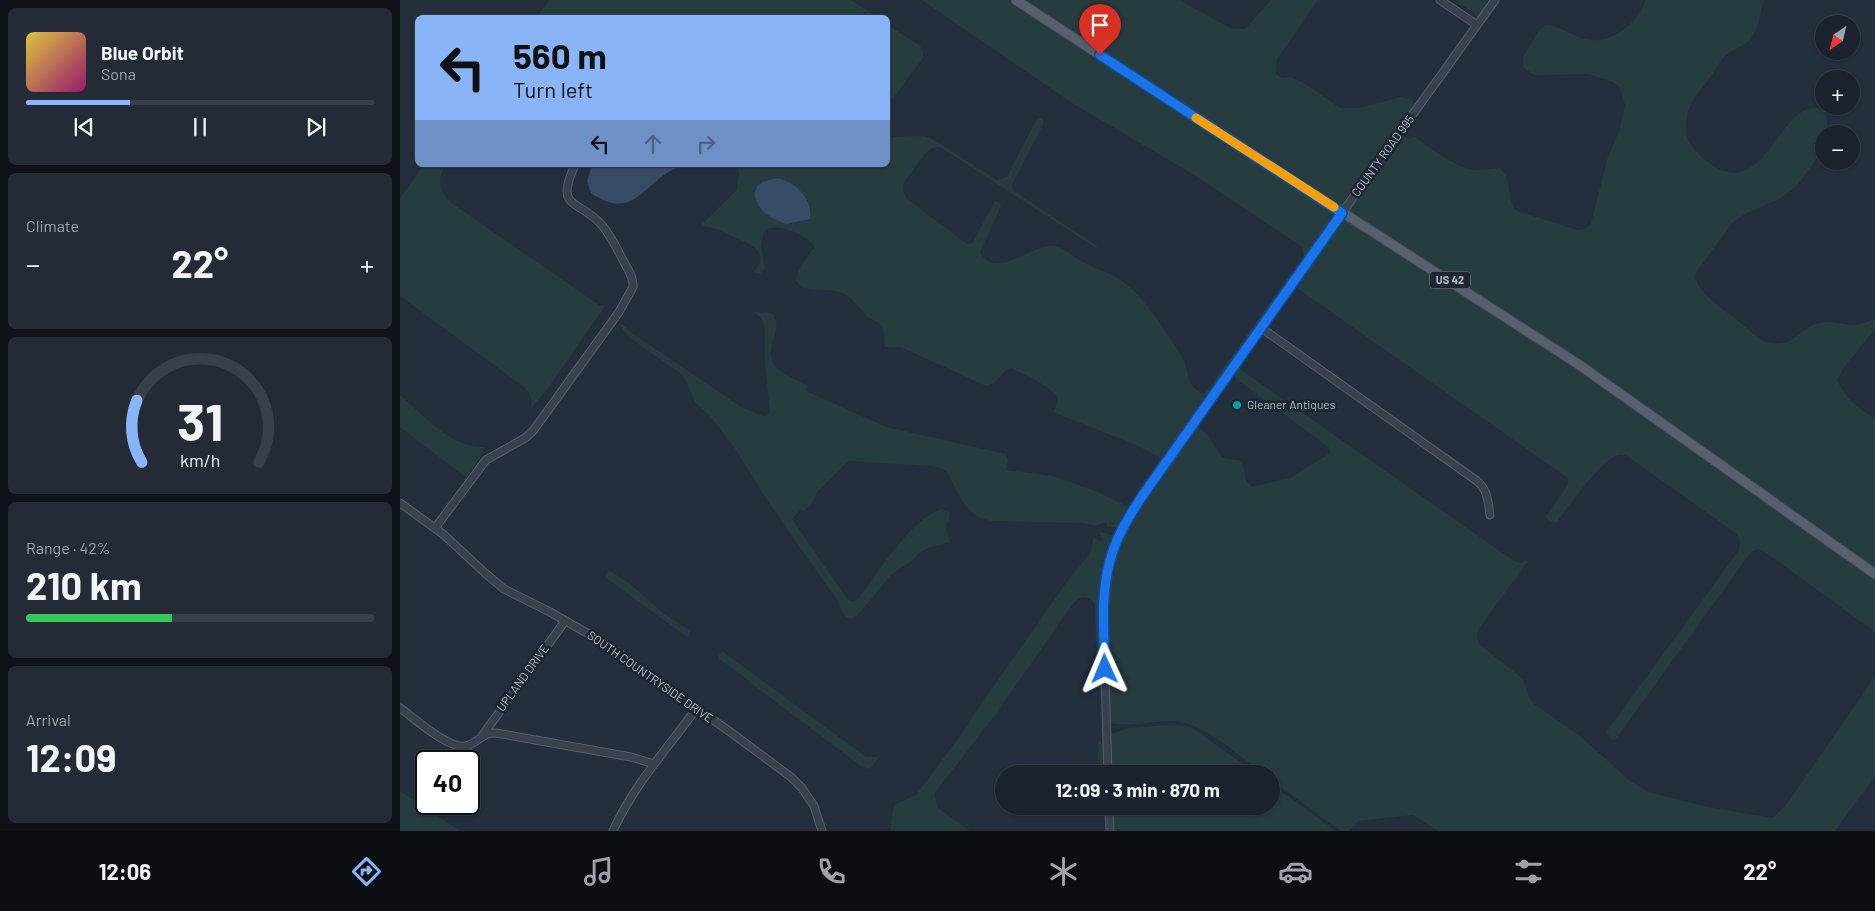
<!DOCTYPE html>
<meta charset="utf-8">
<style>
body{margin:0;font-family:Barlow,sans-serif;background:#242b36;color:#f1f3f6;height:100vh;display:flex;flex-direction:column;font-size:19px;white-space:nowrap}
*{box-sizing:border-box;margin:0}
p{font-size:16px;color:#a0a4aa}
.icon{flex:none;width:28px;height:28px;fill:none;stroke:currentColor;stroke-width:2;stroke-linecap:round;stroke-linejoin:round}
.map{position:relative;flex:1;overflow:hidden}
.details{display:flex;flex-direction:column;gap:8px;padding:8px;background:#0f1319;width:400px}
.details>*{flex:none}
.hud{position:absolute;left:15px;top:15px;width:475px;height:152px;border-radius:8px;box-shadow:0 1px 4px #0004,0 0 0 1px #39404a;background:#8ab4f8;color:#111;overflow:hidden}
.needle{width:32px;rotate:215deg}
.tools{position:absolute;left:1415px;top:15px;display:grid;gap:10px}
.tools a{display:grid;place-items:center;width:45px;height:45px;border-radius:50%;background:#1b232e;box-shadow:0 1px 4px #0004,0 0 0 1px #39404a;font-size:25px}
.speed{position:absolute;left:15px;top:750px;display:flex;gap:10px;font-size:25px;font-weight:700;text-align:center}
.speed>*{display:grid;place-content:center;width:65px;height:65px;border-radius:50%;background:#1b232e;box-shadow:0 1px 4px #0004,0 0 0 1px #39404a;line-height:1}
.speed .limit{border:2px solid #111;border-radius:8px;background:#fff;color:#111}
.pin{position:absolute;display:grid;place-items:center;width:42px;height:42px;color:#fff;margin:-51px -21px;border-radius:50% 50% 50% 0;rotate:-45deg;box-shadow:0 0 5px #0007}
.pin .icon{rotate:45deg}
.me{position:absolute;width:55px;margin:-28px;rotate:359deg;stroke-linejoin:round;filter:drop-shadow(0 0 4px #0008)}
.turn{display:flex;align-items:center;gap:18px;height:105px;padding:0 15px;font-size:22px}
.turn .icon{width:65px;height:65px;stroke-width:2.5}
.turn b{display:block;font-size:35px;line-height:42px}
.lanes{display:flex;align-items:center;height:48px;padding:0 15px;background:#0003;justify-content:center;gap:25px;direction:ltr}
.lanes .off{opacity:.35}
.big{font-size:38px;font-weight:700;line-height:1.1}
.details .widget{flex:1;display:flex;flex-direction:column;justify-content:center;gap:8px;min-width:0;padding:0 18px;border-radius:8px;background:#242b36}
.details .dial{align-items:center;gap:0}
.dial svg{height:130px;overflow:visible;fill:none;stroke:#39404a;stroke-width:7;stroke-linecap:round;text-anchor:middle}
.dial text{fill:#f1f3f6;stroke:none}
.song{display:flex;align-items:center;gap:15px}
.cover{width:60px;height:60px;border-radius:8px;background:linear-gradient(135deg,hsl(50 70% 55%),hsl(320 70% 35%))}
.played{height:5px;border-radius:2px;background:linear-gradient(90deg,#8ab4f8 30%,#39404a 30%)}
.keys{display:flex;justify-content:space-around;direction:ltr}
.heat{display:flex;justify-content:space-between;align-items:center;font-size:28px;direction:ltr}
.charge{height:8px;border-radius:4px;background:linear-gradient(90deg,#34c759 42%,#39404a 0)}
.trip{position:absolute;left:595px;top:765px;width:285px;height:50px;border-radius:25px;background:#1b232e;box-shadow:0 1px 4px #0004,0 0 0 1px #39404a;font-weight:700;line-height:50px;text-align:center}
.tabs{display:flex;height:80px;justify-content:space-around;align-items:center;background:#0b0e12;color:#a0a4aa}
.tabs .icon{width:35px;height:35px}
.tabs .active{color:#8ab4f8}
.tabs b{font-size:22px;color:#f1f3f6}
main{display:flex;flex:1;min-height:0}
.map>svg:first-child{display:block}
.green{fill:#263c3f;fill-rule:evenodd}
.water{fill:#394c67}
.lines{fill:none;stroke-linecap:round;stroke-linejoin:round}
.minor-casing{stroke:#565f6c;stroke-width:9}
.major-casing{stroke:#414a57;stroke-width:11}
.minor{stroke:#38414e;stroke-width:7}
.major{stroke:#56606e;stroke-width:9}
.route-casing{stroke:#114b97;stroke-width:12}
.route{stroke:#1a73e8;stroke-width:9}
.slow{stroke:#f59e0b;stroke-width:9}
.culture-dot{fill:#0f9aa8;stroke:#1d2633;stroke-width:2}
.labels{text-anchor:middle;stroke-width:5;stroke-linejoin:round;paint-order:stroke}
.shield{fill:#1d2633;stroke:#878f9c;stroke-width:1}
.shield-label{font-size:11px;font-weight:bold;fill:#b4bcc9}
.street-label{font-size:12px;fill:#b4bcc9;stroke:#1d2633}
.poi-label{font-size:12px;fill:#b4bcc9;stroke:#1d2633;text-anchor:start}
</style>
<main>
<section class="details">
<div class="widget">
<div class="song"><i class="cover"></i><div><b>Blue Orbit</b><p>Sona</p></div></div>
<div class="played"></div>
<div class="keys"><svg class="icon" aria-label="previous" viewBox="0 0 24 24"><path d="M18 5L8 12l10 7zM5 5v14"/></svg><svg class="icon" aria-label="pause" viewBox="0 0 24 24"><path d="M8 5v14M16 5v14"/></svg><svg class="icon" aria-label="next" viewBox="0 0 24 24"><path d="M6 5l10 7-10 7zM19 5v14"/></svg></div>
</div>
<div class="widget"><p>Climate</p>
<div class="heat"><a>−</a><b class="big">22°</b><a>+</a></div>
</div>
<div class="widget dial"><svg viewBox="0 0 100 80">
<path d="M14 69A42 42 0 1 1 86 69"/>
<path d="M14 69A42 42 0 0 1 11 31" stroke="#8ab4f8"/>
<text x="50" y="56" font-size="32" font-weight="700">31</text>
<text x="50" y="72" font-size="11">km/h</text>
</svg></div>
<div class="widget"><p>Range · 42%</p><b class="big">210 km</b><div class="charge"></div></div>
<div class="widget"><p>Arrival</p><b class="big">12:09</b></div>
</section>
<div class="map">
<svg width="1475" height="831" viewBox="0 0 1475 831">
<rect width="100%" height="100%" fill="#242f3e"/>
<!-- green -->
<path class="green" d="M 149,0 L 451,0 L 477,17 L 137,17 Z
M 522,0 L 614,0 L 937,213 L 763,459 L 736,445 L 653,412 C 654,409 657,405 658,401 C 660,390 621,373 611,368 C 601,371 598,384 586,386 L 501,347 L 485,347 C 483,341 485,334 483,328 C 481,322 472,320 468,317 C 458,308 453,296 439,292 C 424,287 407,295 396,281 C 398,267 407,257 415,247 C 407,235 376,221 364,231 L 361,245 L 365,268 L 360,274 L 353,272 C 372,253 351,244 334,237 C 323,231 313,226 300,226 L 337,190 L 339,174 L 337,165 L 488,165 L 488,137 L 524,136 L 532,139 L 597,180 L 607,177 L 636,120 L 640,118 L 643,119 L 643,125 L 612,184 L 614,191 L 697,246 L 696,248 L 540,147 L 532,148 L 525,154 L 504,182 L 503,190 L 507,199 L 567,244 L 572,243 L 574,240 L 595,201 L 599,202 L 601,206 L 580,252 C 597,284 636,238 659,247 C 668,251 676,259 685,263 C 695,269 706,271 716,277 C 745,295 763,329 782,356 C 789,370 786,390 805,394 L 904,255 L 902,247 L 796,176 L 672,103 ZM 376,178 L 409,220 L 387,224 L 367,215 L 360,183 Z
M 618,0 L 779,0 L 832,29 L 845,29 L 871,0 L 918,0 L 877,59 L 876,74 L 882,78 L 890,77 L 904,83 L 940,108 L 959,108 L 1001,97 L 1009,99 L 1017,104 L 941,208 Z
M 1055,0 L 1091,0 L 1079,17 Z
M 1246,0 L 1364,0 C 1359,13 1360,28 1350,39 C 1344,47 1332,49 1325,56 C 1320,61 1316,69 1312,75 C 1299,92 1283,109 1286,132 C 1287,145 1299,155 1308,162 C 1368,208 1379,90 1426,110 L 1428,134 L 1424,134 L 1423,150 L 1396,187 L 1379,199 L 1345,214 L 1333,222 L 1297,271 L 1295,278 C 1297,281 1298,285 1300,288 C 1311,302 1327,312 1341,323 C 1347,328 1354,336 1361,340 C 1367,343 1377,344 1384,343 C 1397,340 1405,325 1420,323 C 1443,318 1449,333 1475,318 L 1475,329 L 1444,367 L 1437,380 C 1444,396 1459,411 1475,418 L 1475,569 L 1174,357 L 1028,262 L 947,212 L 1002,136 L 1007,139 L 1015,137 C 1030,148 1047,161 1065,168 C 1075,172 1089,169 1100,168 C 1114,183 1105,198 1117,211 L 1177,230 L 1185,229 L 1191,223 L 1208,157 L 1219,131 L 1225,105 L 1220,87 L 1211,81 L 1188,74 L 1134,75 L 1123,67 L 1123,57 L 1140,29 L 1146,25 C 1162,26 1174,38 1190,40 C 1214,43 1238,22 1246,0 Z
M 488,25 L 520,46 L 523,51 L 523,58 L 488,105 Z
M 24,165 L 46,165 C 36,179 40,190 50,202 L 199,305 L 205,306 L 146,391 L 129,410 C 134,401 131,395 124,387 L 0,296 L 0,198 Z
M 943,218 L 1183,372 L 1475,578 L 1475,632 L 1362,550 L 1356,549 L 1351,552 L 1215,740 C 1209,739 1208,736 1207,731 L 1339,550 L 1340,542 L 1337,534 L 1227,456 C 1223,455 1220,454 1216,456 C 1200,462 1167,508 1156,523 L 1148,520 L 1146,516 L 1166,488 L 1168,483 L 1168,478 L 894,286 Z
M 354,312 C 361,313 367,311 373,314 C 386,335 355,353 382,372 C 390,377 399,382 407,385 L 406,391 L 486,427 L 606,454 L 608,461 L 606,470 L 653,476 L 698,492 L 731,508 L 720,527 L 707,527 L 707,523 L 705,522 L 695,526 L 684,523 L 592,521 C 570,517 563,504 554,485 C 552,481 550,475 547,472 C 543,468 537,467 532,466 L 448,461 L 417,492 L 411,505 L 404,511 L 401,509 L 392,519 L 447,599 L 453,602 L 458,599 C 478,573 511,518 542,509 L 550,512 L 549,520 L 545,526 L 550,542 C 540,545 529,546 521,552 C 517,555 514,559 510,562 C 504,567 496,570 491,575 C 483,583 459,617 453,618 C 442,620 441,607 437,600 L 367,500 L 336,450 L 311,417 L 295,402 L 285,379 L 280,373 L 231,339 L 220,326 L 221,323 L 232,333 L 341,407 L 363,416 L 367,416 L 370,413 L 365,362 L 365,330 L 361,318 Z
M 837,367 L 1114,561 L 1121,563 L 1128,561 L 1078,630 L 1077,636 L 1079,644 L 1123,679 L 1129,697 L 1134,704 L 1180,736 L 1230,781 L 1248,792 L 1307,807 L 1373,818 L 1387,804 L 1475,676 L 1475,776 L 1435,831 L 1039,831 L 1013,815 L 958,821 L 949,831 L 941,831 L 871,780 L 871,774 L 863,774 C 838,755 803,721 771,721 C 753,721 725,728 709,722 L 706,611 L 711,569 L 718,546 L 730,522 L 796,425 C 800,428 805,432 808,436 C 820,451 815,459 839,460 C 848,470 842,481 853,487 L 890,478 L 929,454 L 931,449 L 831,375 Z
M 0,395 C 23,415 52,449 85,447 L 80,458 L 67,476 L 64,476 L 0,427 Z
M 700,532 L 716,536 C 694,589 700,633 702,689 L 697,688 L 695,604 C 687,594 679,596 672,605 L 598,711 L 534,794 L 538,808 L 570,831 L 490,831 L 494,805 L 516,795 L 569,724 L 572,717 L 666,583 L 689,555 L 692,547 L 693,539 L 695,538 L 700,541 L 703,539 L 700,534 Z
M 209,570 L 230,584 L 263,613 L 290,631 L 289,636 L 287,637 L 205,577 L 206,574 Z
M 322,651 L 466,757 L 477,757 L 482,753 L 470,769 L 461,766 L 352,684 L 343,676 L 319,659 L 319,655 Z
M 767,725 L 784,726 L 794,729 L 857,774 L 710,774 L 709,735 L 728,728 Z
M 698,741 L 703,742 L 704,774 L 699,774 Z
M 871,784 L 936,831 L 713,831 L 712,806 L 871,806 Z
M 0,791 L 60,831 L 0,831 Z"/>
<!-- water -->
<path class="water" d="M 192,165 L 287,165 C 246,172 238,226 191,193 L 187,181 Z
M 376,178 C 394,180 414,200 410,219 L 387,224 C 380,222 371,218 365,213 C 357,206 349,191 361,183 C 365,180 371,180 376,178 Z"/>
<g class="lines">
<!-- minor casing -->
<g class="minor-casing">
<path id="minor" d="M 1040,0 L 1077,25
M 860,327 L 1077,481 C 1088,490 1088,502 1090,515
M 0,503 L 43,534 L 85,573 L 104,589 L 150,612 L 208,645 L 333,734 L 391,777 L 402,788 L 414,806 L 422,831
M 35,528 L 86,460 L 125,438 L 133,431 L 219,312 L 233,287 C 234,278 228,270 224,262 C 217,249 210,233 199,222 C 176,199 155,208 175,165
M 0,708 C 14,718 49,750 66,746 C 78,743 83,732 96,733 L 231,757 L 254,764
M 82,736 L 165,621
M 708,774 L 703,609 L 706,576 L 710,560 L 720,533 L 743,495 L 860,327 L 1095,0
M 709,806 L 710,831
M 213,831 C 233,786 267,749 296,709"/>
</g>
<!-- major casing -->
<g class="major-casing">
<path id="major" d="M 616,0 L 816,131 L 1178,364 L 1475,574"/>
</g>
<!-- minor -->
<use href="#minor" class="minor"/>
<!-- major -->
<use href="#major" class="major"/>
</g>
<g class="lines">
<!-- route casing -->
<g class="route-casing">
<path id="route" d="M 700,55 L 942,213 L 743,495 C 729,516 716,537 710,561 C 700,596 704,633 705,669"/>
</g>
<!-- route -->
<use href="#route" class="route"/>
<!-- slow -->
<path class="slow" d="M 796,118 L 934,207"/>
</g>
<!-- markers -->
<circle class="culture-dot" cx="837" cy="405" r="5"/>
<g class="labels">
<!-- shield labels -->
<rect class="shield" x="1030" y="271.5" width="40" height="17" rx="4"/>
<g class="shield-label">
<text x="1050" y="284">US 42</text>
</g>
<!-- street labels -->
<g class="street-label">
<text transform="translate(983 156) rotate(-54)" y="4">COUNTY ROAD 995</text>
<text transform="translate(250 677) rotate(35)" y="4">SOUTH COUNTRYSIDE DRIVE</text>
<text transform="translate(123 678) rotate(-54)" y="4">UPLAND DRIVE</text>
</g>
<!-- poi labels -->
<g class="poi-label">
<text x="847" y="409">Gleaner Antiques</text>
</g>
</g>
</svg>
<div class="tools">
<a><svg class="needle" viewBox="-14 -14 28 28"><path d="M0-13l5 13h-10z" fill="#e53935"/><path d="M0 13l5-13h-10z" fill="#a0a4aa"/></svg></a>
<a>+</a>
<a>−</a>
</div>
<div class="speed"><div class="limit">40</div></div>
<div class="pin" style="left:700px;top:55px;background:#d93025"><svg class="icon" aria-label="arrive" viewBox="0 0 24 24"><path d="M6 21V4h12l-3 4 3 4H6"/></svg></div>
<svg class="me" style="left:705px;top:669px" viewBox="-20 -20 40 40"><path d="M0-17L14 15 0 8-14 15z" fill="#1a73e8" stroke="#fff" stroke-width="4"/></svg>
<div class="trip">12:09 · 3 min · 870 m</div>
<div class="hud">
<div class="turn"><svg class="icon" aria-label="left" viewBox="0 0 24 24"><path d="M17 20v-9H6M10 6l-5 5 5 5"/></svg><div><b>560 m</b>Turn left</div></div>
<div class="lanes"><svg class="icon" aria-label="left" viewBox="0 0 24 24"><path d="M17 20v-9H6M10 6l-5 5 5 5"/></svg><svg class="icon off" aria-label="ahead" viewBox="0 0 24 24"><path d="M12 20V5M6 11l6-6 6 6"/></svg><svg class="icon off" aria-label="right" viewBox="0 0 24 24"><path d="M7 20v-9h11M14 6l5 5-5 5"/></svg></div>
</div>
</div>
</main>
<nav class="tabs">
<b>12:06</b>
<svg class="icon active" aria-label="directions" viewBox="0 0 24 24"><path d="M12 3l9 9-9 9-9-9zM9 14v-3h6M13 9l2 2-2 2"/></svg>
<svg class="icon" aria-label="music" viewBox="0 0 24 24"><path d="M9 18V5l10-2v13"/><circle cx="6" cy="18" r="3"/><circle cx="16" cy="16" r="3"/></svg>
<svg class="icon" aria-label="phone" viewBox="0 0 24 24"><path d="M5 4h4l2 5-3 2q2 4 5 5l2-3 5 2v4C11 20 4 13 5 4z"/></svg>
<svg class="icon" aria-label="climate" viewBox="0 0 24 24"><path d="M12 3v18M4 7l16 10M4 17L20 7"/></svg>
<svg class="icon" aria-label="car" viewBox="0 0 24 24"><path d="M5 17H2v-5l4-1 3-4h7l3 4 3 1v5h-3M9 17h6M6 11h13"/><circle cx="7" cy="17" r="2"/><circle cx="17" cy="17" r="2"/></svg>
<svg class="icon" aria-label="filters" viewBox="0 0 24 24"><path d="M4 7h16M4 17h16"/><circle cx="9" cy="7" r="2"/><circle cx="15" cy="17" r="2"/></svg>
<b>22°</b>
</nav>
